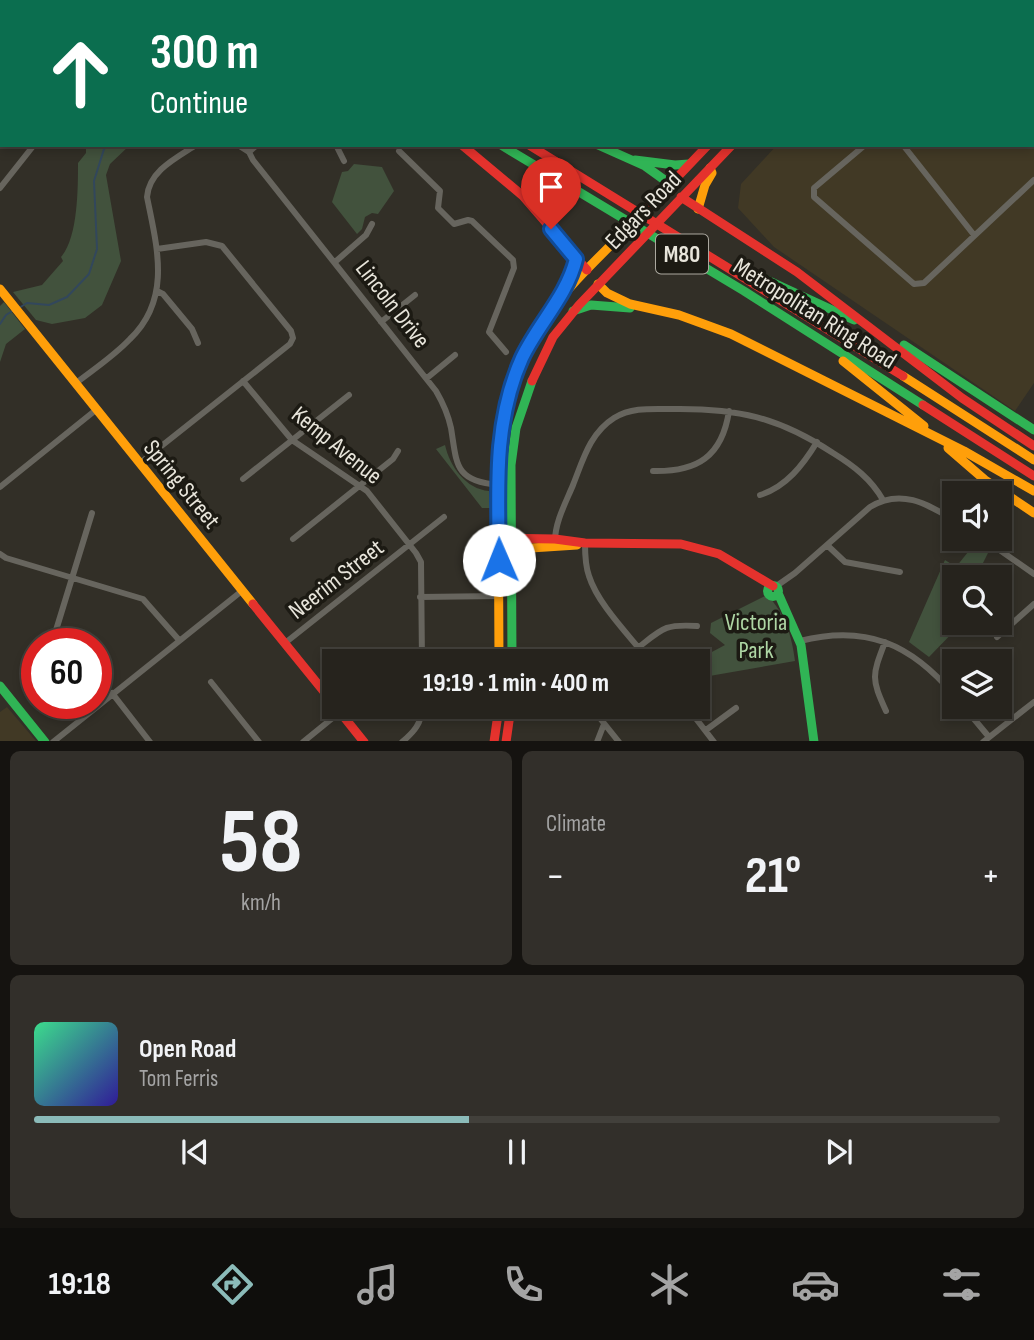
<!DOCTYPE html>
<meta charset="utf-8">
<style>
body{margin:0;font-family:"Sofia Sans Condensed",sans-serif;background:#322f2a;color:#f1f3f6;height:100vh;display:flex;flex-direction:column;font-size:26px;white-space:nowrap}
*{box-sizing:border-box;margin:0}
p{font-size:23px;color:#a4a4a4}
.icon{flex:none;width:38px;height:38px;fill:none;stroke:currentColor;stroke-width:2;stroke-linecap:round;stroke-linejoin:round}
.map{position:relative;height:741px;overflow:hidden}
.drawer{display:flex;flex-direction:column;gap:10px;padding:10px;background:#151310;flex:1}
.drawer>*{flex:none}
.banner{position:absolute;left:0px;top:0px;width:1034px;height:147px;box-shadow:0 4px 10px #0003,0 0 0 2px #42403b;background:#0b6e4f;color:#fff;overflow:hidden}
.tools{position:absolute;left:942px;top:481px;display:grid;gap:14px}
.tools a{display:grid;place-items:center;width:70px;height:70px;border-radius:0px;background:#26231d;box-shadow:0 4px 10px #0003,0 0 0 2px #42403b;font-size:35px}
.speed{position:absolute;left:21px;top:628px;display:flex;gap:14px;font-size:35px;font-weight:700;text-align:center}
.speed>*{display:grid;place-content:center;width:91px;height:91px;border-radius:50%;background:#26231d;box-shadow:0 4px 10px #0003,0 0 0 2px #42403b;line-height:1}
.speed .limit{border:10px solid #d22;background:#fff;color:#111}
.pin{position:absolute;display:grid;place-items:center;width:60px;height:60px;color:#fff;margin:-72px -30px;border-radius:50% 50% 50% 0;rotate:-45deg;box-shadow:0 0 7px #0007}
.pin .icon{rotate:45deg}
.me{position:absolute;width:77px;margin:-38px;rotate:359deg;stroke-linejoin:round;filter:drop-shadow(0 0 5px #0008)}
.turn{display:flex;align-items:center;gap:24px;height:147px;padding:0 35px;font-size:32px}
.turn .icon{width:91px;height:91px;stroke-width:2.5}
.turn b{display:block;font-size:49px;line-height:60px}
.big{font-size:52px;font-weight:700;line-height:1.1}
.drawer .tile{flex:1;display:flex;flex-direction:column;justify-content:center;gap:10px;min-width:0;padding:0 24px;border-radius:10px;background:#322f2a}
.drawer .dial{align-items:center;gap:0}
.dial b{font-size:91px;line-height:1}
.song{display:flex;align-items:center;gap:21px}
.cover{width:84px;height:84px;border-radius:10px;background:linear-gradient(135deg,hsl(150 70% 55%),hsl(250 70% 35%))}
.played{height:7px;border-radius:4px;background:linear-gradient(90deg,#8bbbb9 45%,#42403b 45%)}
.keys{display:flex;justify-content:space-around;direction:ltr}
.heat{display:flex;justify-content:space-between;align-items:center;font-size:38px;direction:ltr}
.drawer .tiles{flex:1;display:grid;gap:10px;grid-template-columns:1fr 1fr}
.tile:last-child{grid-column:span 2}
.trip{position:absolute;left:322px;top:649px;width:388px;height:70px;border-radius:0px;background:#26231d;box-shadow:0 4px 10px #0003,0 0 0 2px #42403b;font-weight:700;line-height:70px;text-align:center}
.menu{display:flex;height:112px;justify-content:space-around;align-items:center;background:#0f0e0c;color:#a4a4a4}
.menu .icon{width:49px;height:49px}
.menu .active{color:#8bbbb9}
.menu b{font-size:32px;color:#f1f3f6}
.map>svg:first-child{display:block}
.built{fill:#413925}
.green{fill:#42523d}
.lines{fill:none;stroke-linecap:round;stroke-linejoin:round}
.stream{stroke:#32475c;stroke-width:2}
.street{stroke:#67655e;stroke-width:6}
.fast{stroke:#30b455;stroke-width:9}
.slow{stroke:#ff9f0a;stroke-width:9}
.jam{stroke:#e5322d;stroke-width:9}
.route-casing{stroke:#114b97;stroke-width:18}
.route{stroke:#1a73e8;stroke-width:12}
.labels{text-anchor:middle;stroke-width:7;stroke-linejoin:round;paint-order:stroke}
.shield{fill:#1c1a13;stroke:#aba89f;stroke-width:2}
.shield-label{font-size:23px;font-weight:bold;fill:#e8e5db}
.street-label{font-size:24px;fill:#e8e5db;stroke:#1c1a13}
.park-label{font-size:24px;fill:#aed6a4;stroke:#1c1a13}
</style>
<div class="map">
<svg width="1034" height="742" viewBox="0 0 1034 742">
<rect width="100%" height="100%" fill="#322f27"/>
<!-- built -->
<path class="built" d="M 361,0 L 849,0 L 847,2 Z
M 919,0 L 1034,1 L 1034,383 L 1015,411 L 774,247 L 738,208 L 741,184 L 777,145 L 1032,145 L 1032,2 L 917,2 Z
M 7,707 L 36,741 L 0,741 L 0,712 Z"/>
<!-- green -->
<path class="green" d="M 86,145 L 130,145 L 110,164 L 106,175 L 121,261 L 102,305 L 85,318 L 52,324 L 36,320 L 13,292 L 42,285 L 63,261 L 61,257 C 78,238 78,188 78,163 L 86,153 Z
M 354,164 L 382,167 L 394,191 L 378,214 L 372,213 L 365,217 L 362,229 L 357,234 L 332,202 L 342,172 L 348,171 Z
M 4,302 L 25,329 L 6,344 L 0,362 L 0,306 Z
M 445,445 C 450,467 466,489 489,491 L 490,508 L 482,508 L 436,449 Z
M 976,542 L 989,551 L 976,577 L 954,578 L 954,623 L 962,623 L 929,657 L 909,642 L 945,560 L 956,567 Z
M 767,595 C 785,613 792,636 795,661 L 698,678 L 698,662 L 693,662 L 725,645 L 710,633 L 711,623 Z"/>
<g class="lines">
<!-- stream -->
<path class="stream" d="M 19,308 L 27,303 L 49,305 L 67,297 L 89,274 L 97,249 L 94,181 L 104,149 L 108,145
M 0,324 L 6,315 L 14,310"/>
<!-- street -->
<path class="street" d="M 156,0 L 159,2
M 461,0 L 464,2
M 655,0 L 657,2
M 4,2 L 9,0
M 610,2 L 611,0
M 736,2 L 738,0
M 971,2 L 973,0
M 238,145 L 249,152 L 253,160 L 436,391 C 443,403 448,414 451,428 C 457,464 454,481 498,485
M 336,145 L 344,161
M 865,145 L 814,188 L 814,197 L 914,284 L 924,283 L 1034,180
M 903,145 L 974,235
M 399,151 L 440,191 L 438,208 L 454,224 L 468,220 L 472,221 L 513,260 L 514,268 L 489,332 L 506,352
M 249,152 L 257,145
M 0,188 L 34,145
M 335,262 L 366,235 L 372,224
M 157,291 L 163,294 L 192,329 L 198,343
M 381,322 L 415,295
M 427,378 L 455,355
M 243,381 L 292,440 L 367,491 L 416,553 L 421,562 L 422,662
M 76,383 C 94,369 114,356 130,339 C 172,299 157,247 147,197 C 149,171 176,158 196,145
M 140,463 L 290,344 L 293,338 L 291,331 L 222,246 L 206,242 L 157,249
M 653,471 C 697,472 722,457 729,411
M 243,479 L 349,395
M 0,487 L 97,409
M 760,495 C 786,487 803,465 817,442
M 293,539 L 393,459 L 398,451
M 984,539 L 1034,574
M 555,541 C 555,522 566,502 573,485 C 583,460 590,433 614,418 C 632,407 652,409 672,409 C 737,408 778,417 833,453 C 854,466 871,479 883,500
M 585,543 C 585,554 585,565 589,576 C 598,605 631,637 650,662
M 827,545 L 845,562 L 900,572
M 0,554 L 6,558 L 143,599 L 179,640
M 775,587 L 795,573 L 870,507 C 901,488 927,504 954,520
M 420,597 L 499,596
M 997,637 L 1034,604
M 53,640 L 92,513
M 800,641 C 866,624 911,644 954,695
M 885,642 C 872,676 871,678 886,711
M 285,643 L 444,517
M 639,647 C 663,628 665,624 697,626
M 380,652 L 422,652
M 211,682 L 259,742
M 112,693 L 150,742
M 591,707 L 619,742
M 687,707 L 714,742
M 964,707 L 989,737
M 706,730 L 736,708
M 53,742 L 243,590
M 303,742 L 340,712
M 402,742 C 414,732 422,723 422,707
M 597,742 L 604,724
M 983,742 L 1034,702"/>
<!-- fast -->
<path class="fast" d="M 501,145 L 744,291 L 923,405
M 598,145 L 645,166 L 670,184
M 635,160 L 675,165 L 689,164
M 756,275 L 854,320
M 573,311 L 591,305 L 630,308
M 904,345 L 1034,430
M767.5 591a5.5 5.5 0 1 1 11 0a5.5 5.5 0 1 1-11 0Z
M 778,593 L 801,645 L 814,742
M 512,662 L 511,465 L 516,428 L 532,381
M 0,686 L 45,742"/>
<!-- slow -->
<path class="slow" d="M 260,0 L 262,2
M 870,2 L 872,0
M 698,209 L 705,185 L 712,173 L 710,168
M 598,284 L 607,293 L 630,304 L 679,315 L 731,334 L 964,451 L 1034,491
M 0,289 L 253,604
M 843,361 L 924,426
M 903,376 L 1034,460
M 948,448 L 985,480 L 1034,513
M 499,550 L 577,545
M 499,662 L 498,456 C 503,411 514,363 540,325 C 569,283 610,247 646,210"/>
<!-- jam -->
<path class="jam" d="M 281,0 L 284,2
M 313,0 L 316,2
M 894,2 L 896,0
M 462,145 L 523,196 L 587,270
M 529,145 L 903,376
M 681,197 L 797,272 L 962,398 L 1034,446
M 646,210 L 708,145
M 556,304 L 576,259
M 532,381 L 553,337 L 579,305 L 732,145
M 923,405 L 1034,476
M 498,538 L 555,539 L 585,543 L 681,544 L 719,554 L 773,586
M 253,604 L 334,704
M 336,707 L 364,742
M 494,742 L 499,707
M 506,742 L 511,707"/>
</g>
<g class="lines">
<!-- route casing -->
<g class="route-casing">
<path id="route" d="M 499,560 C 498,491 493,422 522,358 C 538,324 567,296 576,259 L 551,229"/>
</g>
<!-- route -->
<use href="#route" class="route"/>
</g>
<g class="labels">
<!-- shield labels -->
<rect class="shield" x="656" y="234.5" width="52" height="39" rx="5"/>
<g class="shield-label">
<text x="682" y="262">M80</text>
</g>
<!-- street labels -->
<g class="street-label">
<text transform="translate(643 210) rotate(-46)" y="8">Edgars Road</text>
<text transform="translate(393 304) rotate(52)" y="8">Lincoln Drive</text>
<text transform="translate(815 313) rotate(32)" y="8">Metropolitan Ring Road</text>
<text transform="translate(337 445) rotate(39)" y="8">Kemp Avenue</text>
<text transform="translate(182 484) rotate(51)" y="8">Spring Street</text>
<text transform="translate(336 579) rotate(-38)" y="8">Neerim Street</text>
</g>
<!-- park labels -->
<g class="park-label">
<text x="756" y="630">Victoria<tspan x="756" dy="28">Park</tspan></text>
</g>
</g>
</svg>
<div class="tools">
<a><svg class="icon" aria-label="sound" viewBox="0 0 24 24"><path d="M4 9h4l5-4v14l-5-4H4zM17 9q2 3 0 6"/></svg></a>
<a><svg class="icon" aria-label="search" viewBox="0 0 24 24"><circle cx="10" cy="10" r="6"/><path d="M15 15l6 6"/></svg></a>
<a><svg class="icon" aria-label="layers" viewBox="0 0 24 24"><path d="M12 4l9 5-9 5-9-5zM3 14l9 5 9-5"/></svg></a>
</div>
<div class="speed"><div class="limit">60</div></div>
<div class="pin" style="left:551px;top:229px;background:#d93025"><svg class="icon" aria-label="arrive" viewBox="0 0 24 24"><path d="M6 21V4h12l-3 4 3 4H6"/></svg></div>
<svg class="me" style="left:499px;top:560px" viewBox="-20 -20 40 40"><circle r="19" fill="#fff"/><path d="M0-13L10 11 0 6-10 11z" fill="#1a73e8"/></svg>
<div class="trip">19:19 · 1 min · 400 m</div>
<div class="banner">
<div class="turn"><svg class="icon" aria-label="ahead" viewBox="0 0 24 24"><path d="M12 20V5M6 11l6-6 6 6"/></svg><div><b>300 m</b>Continue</div></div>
</div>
</div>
<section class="drawer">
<div class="tiles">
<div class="tile dial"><b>58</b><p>km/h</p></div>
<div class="tile"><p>Climate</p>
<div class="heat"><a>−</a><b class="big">21°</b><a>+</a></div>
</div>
<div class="tile">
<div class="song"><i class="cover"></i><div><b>Open Road</b><p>Tom Ferris</p></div></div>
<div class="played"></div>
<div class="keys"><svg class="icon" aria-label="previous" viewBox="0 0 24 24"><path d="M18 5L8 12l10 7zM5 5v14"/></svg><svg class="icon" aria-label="pause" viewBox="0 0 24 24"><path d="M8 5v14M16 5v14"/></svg><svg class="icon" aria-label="next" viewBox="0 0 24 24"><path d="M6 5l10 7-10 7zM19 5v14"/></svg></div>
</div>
</div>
</section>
<nav class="menu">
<b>19:18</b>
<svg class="icon active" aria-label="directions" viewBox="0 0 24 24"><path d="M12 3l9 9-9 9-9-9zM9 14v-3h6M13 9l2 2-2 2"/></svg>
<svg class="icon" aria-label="music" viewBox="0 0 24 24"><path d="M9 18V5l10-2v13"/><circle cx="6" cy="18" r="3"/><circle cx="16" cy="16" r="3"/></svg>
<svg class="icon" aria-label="phone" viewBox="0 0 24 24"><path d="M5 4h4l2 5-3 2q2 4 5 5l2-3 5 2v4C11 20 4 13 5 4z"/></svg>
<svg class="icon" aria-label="climate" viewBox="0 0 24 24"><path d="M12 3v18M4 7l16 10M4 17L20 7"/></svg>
<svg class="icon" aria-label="car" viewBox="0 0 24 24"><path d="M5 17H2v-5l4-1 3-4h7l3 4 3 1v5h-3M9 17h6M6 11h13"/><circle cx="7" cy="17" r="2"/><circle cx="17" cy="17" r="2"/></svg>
<svg class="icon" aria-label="filters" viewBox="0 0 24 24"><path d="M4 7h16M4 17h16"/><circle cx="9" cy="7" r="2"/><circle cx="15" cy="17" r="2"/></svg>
</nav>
